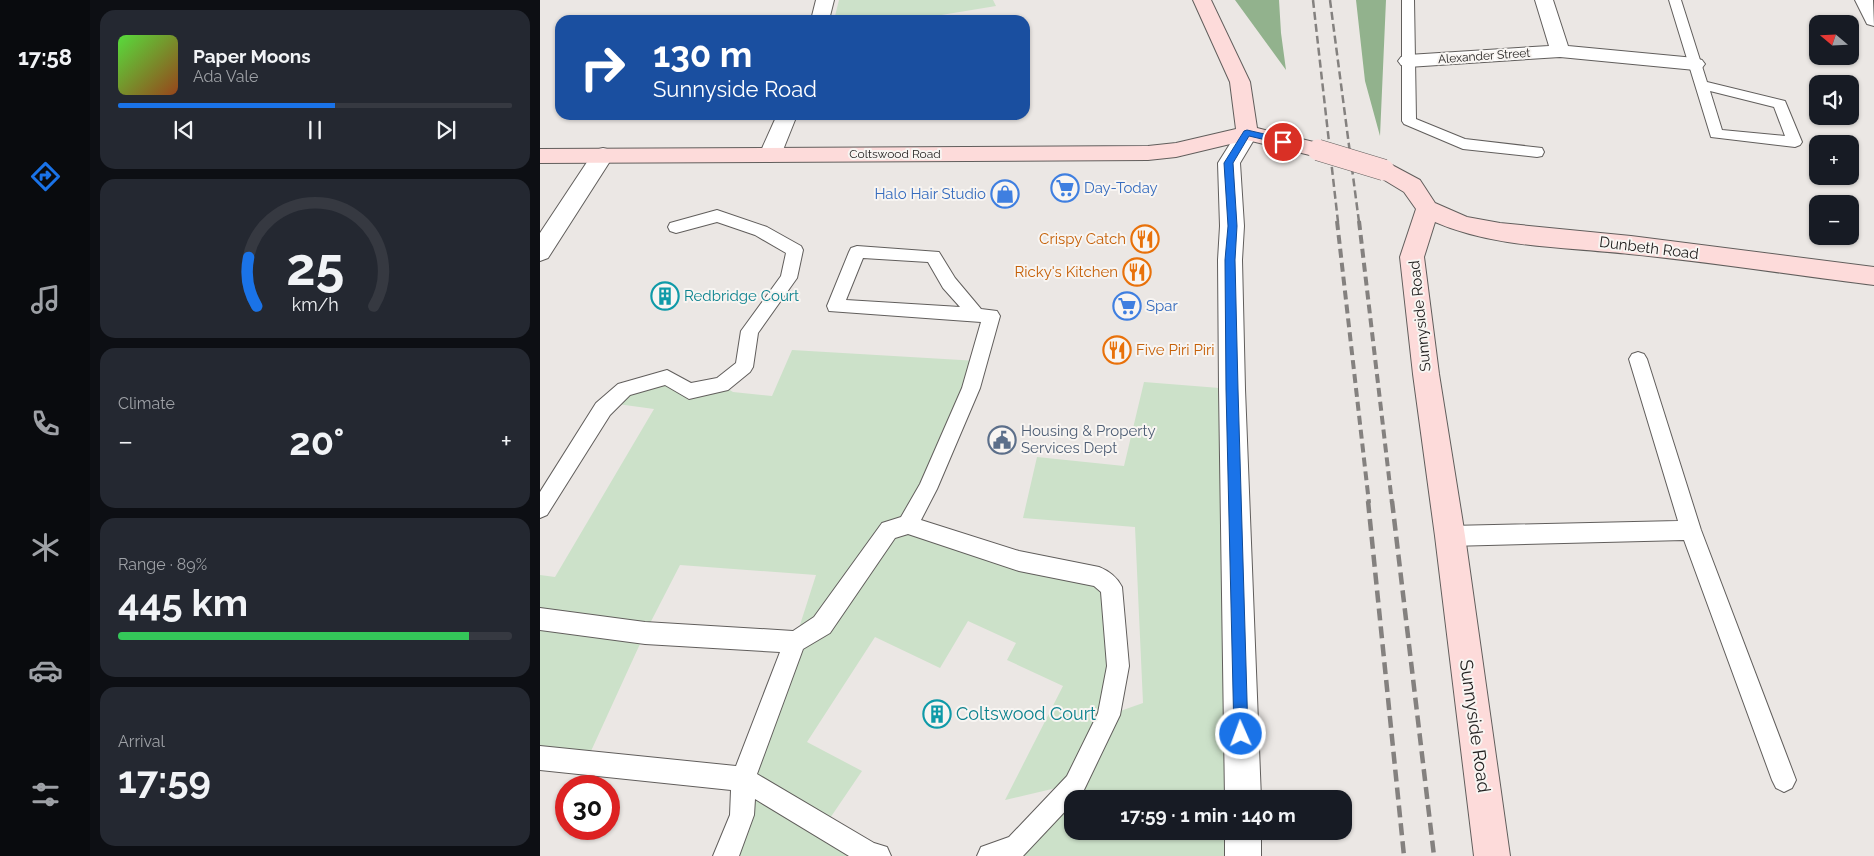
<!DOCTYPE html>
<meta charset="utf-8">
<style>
body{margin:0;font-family:Raleway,sans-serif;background:#242831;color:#f1f3f6;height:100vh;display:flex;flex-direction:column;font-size:19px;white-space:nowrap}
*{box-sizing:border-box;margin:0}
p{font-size:16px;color:#9ea1a6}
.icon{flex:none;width:28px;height:28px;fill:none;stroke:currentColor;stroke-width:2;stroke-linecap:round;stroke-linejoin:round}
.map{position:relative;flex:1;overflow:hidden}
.drawer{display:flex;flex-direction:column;gap:10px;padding:10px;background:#0d0f14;width:450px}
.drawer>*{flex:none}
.guide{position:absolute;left:15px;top:15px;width:475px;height:105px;border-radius:15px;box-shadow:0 1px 4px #0004;background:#1a4fa0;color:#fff;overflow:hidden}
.needle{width:32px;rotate:289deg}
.controls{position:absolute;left:1269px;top:15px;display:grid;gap:10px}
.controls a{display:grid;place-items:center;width:50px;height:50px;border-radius:10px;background:#171b24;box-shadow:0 1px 4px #0004;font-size:25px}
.speed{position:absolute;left:15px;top:775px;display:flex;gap:10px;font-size:25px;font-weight:700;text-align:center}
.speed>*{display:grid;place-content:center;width:65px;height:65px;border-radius:50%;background:#171b24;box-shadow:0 1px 4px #0004;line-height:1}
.speed .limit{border:8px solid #d22;background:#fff;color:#111}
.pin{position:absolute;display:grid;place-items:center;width:42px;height:42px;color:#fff;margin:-21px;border:2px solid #fff;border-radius:50%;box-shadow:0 1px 5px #0007}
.me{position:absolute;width:55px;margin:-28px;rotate:358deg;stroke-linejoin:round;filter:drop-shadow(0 0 4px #0008)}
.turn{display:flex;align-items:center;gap:18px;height:105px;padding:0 15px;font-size:22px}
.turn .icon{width:65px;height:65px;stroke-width:2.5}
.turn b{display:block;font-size:35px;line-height:42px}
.big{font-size:38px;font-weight:700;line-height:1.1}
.drawer .tile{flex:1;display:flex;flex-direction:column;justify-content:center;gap:8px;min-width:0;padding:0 18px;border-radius:15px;background:#242831}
.drawer .dial{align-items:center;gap:0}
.dial svg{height:130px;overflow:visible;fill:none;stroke:#363941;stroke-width:7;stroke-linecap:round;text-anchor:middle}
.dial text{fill:#f1f3f6;stroke:none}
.song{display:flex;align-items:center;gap:15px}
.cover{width:60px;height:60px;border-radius:8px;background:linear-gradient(135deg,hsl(110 70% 55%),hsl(20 70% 35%))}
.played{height:5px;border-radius:2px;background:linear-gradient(90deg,#1a73e8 55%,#363941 55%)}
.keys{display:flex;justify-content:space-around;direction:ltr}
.heat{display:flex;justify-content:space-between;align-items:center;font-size:28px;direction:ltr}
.charge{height:8px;border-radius:4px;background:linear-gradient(90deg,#34c759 89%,#363941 0)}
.trip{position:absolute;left:524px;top:790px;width:288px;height:50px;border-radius:15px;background:#171b24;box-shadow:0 1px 4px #0004;font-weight:700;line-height:50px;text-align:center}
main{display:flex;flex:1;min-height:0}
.menu{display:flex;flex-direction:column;width:90px;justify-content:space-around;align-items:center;background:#090b0e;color:#9ea1a6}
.menu .icon{width:35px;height:35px}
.menu .current{color:#1a73e8}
.menu b{font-size:22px;color:#f1f3f6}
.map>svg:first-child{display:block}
.green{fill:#cce1c9}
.forest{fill:#92b28d}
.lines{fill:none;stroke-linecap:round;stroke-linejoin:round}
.lane-casing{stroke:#615e5c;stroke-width:2}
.street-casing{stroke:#615e5c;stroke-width:2}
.secondary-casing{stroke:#615e5c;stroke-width:2}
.lane{fill:#fff;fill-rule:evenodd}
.street{fill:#fff;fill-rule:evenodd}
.secondary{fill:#fddbda;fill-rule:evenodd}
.rail-far2{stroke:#84817f;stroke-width:2.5;stroke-dasharray:8 4;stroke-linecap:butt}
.rail-far1{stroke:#84817f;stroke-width:4;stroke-dasharray:9 5;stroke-linecap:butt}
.rail{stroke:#84817f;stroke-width:4.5;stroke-dasharray:12 6;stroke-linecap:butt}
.secondary-bridge-casing{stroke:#615e5c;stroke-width:22;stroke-linecap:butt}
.secondary-bridge{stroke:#fddbda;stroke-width:21}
.route{fill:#1a73e8;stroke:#114b97}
.labels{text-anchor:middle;stroke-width:4;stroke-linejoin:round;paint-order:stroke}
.far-street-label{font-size:12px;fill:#252322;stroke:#f8f5f2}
.shop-label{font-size:15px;fill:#366cbe;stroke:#f8f5f2;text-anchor:start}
.food-label{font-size:15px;fill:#c56008;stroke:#f8f5f2;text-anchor:end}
.street-label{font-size:15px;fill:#252322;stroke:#f8f5f2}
.culture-label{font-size:15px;fill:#0d838f;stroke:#f8f5f2;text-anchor:start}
.service-label{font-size:15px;fill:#4e5e75;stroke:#f8f5f2;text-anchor:start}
.near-culture-label{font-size:18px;fill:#0d838f;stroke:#f8f5f2;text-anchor:start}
.near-street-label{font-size:18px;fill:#252322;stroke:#f8f5f2}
</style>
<main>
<nav class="menu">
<b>17:58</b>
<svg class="icon current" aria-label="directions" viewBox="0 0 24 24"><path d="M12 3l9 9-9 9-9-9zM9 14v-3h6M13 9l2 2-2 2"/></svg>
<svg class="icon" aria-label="music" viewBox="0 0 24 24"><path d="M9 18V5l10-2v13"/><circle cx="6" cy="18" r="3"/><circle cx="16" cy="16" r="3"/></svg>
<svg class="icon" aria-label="phone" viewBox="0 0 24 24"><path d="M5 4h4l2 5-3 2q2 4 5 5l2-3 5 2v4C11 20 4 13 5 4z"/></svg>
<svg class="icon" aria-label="climate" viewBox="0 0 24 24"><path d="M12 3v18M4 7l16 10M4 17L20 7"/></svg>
<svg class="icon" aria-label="car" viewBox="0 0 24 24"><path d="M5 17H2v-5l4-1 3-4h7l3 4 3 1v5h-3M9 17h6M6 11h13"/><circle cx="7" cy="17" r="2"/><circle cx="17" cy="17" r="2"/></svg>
<svg class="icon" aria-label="filters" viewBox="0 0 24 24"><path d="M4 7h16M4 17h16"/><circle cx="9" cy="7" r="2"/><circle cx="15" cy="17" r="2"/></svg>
</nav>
<section class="drawer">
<div class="tile">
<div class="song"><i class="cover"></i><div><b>Paper Moons</b><p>Ada Vale</p></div></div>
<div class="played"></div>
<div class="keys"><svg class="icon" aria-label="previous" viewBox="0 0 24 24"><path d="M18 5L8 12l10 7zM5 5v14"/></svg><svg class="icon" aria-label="pause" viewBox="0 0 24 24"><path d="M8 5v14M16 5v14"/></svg><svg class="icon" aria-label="next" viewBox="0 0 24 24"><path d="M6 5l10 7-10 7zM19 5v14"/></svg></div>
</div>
<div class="tile dial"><svg viewBox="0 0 100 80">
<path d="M14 69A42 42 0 1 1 86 69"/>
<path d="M14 69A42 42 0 0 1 9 39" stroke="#1a73e8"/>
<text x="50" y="56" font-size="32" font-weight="700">25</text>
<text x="50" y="72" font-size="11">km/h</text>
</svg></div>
<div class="tile"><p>Climate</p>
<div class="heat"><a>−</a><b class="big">20°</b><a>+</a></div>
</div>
<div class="tile"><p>Range · 89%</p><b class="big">445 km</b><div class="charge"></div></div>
<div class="tile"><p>Arrival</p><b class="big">17:59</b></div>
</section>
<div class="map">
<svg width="1334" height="856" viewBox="0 0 1334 856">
<rect width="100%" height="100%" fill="#ebe7e4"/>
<!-- green -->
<path class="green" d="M 299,0 L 453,0 L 456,6 L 371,20 L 294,20 Z
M 252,350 L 438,361 L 368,525 L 571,587 L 569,715 L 603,703 L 595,527 L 483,518 L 497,457 L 584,466 L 604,382 L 692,389 L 703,799 L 532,799 L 532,831 L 703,831 L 703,856 L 450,856 L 533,784 L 465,800 L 523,686 L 467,660 L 476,643 L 428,621 L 400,668 L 335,637 L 267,742 L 322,771 L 284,827 L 338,856 L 186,856 L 276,575 L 140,565 L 105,633 L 46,762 L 0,758 L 0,575 L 15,577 L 114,409 L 70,403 L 112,381 L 149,391 L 182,385 L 193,392 L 232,396 Z"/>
<!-- forest -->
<path class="forest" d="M 695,0 L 739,0 L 741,33 L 746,70 Z
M 816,0 L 846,0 L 840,136 L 825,81 Z"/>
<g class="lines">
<!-- lane casing -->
<g class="lane-casing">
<path id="lane" d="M 862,0 L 874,0 L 876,119 L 925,139 L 1002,148 L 1004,152 L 1002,156 L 997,157 L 923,149 L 864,124 L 862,121 Z
M 1129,0 L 1141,0 L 1167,82 L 1245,101 L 1262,142 L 1260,145 L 1255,147 L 1171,137 ZM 1170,91 L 1234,107 L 1245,136 L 1182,130 Z
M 177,210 L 227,227 L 261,246 L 263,250 L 257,278 L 218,333 L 213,367 L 210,372 L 188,390 L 149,399 L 125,385 L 90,395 L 70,415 L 7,515 L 0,518 L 0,492 L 56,403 L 78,384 L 127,370 L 151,383 L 177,378 L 196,363 L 201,331 L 241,276 L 246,253 L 215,235 L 177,222 L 136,233 L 130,231 L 128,227 L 130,223 Z
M 317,246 L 399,252 L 415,278 L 441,309 L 457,311 L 460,316 L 440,388 L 397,489 L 381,520 L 479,551 L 559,567 C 569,571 577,577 582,587 L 589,666 L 580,715 L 543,792 L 538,799 L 532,799 L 532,804 L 483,856 L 437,856 L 441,847 L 469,837 L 527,776 L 558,713 L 567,666 L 561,592 L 554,586 L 479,571 L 368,534 L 355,538 L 290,633 L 263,649 L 217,774 L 334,843 L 347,847 L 351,856 L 309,856 L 215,799 L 214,815 L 199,856 L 173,856 L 190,815 L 191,790 L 0,770 L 0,746 L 196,766 L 240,652 L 105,644 L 0,630 L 0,608 L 105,622 L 253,631 L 274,617 L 342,523 L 361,517 L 380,484 L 422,388 L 441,322 L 289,311 L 287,306 L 309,252 L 311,248 ZM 323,258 L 388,262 L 403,288 L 420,307 L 306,300 Z
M 1098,352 L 1104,354 L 1107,359 L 1161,530 L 1256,780 L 1252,788 L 1244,792 L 1236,788 L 1232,780 L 1144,540 L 910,546 L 903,543 L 900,536 L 903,529 L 910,526 L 1138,521 L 1089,359 L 1092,354 Z"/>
</g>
<!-- street casing -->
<g class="street-casing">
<path id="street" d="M 276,0 L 294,0 L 289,20 L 271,20 Z
M 995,0 L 1013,0 L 1028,46 L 1155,58 L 1162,60 L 1165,64 L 1162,68 L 1155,70 L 1020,57 L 868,67 L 861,65 L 858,61 L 861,57 L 868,55 L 1009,46 Z
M 1315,0 L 1333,0 L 1334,26 L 1327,24 Z
M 237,115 L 257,115 L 241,155 L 238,160 L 230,162 L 222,160 L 219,155 Z
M 707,126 L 714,128 L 718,133 L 700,163 L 704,226 L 702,260 L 705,389 L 721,799 L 685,799 L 679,389 L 678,260 L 680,226 L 678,163 L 700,128 Z
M 63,148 L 71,150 L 74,155 L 8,258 L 0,261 L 0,233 L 55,150 Z
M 685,831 L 721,831 L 721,856 L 685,856 Z"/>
</g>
<!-- secondary casing -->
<g class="secondary-casing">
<path id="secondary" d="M 653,0 L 671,0 L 710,82 L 717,128 L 786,145 L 789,150 L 786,155 L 778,157 L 707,140 L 636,157 L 608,160 L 0,163 L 0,149 L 608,146 L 636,143 L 696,129 L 690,82 Z
M 844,162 L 852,165 L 880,180 L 895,203 L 927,217 L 960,223 L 1091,236 L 1334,267 L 1334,285 C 1252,275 1171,262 1089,254 C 1024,247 955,248 895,222 L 884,257 L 899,374 L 925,536 L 970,856 L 934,856 L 895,536 L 873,374 L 860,257 L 876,209 L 864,192 L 836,175 L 833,170 L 836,165 Z"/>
</g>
<!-- lane -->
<use href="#lane" class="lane"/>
<!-- street -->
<use href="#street" class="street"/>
<!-- secondary -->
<use href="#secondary" class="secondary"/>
<!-- rail-far2 -->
<path class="rail-far2" d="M 773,0 L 798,222
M 790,0 L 819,222"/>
<!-- rail-far1 -->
<path class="rail-far1" d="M 797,221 L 829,503
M 819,221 L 852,503"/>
<!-- rail -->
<path class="rail" d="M 828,501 L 864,856
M 852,501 L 894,856"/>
<!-- secondary-bridge casing -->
<g class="secondary-bridge-casing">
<path id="secondary-bridge" d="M 778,150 L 844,170"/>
</g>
<!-- secondary-bridge -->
<use href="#secondary-bridge" class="secondary-bridge"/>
</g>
<!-- route -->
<path class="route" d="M 707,130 L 746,139 L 747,142 L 743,144 L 709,136 L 693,163 L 697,226 L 695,260 L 698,389 L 708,734 L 706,739 L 701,741 L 696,739 L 694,734 L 686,389 L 685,260 L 688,226 L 684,163 L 704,131 Z"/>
<!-- icons -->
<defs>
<g id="supermarket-ring" transform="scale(1.4375)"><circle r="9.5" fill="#f8f5f2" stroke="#3f7fe0" stroke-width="1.5"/><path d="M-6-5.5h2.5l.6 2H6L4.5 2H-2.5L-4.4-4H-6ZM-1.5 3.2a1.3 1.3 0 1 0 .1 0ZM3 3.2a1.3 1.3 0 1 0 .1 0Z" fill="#3f7fe0"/></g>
<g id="shop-ring" transform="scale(1.4375)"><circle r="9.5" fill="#f8f5f2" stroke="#3f7fe0" stroke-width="1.5"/><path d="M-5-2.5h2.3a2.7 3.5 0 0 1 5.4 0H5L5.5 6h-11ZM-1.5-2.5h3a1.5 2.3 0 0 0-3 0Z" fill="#3f7fe0"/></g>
<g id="restaurant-ring" transform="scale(1.4375)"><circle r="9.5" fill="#f8f5f2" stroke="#e8710a" stroke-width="1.5"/><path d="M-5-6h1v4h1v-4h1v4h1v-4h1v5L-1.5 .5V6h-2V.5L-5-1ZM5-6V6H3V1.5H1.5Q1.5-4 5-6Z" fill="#e8710a"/></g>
<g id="building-ring" transform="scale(1.4375)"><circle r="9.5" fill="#f8f5f2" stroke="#0f9aa8" stroke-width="1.5"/><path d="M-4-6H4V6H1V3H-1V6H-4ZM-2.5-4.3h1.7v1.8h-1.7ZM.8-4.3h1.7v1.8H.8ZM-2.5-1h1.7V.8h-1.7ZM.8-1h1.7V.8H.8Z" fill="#0f9aa8"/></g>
<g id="civic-ring" transform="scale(1.4375)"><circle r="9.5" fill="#f8f5f2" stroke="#5c6f8a" stroke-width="1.5"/><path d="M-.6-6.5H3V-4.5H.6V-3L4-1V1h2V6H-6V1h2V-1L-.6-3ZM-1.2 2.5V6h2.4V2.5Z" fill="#5c6f8a"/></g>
</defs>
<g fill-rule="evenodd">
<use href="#supermarket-ring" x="525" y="188"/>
<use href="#shop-ring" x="465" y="194"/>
<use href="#restaurant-ring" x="605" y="239"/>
<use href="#restaurant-ring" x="597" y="272"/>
<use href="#building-ring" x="125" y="296"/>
<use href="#supermarket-ring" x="587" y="306"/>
<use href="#restaurant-ring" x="577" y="350"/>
<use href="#civic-ring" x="462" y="440"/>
<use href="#building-ring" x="397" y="714"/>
</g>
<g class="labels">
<!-- far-street labels -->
<g class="far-street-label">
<text transform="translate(944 56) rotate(-4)" y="4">Alexander Street</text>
<text x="355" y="158">Coltswood Road</text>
</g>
<!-- shop labels -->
<g class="shop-label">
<text x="544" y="193">Day-Today</text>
<text x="446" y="199" text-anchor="end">Halo Hair Studio</text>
<text x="606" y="311">Spar</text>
</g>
<!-- food labels -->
<g class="food-label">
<text x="586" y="244">Crispy Catch</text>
<text x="578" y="277">Ricky's Kitchen</text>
<text x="596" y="355" text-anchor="start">Five Piri Piri</text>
</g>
<!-- street labels -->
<g class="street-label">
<text transform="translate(1109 248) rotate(7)" y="5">Dunbeth Road</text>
<text transform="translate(880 316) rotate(-96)" y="5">Sunnyside Road</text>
</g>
<!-- culture labels -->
<g class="culture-label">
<text x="144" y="301">Redbridge Court</text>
</g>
<!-- service labels -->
<g class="service-label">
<text x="481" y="436">Housing &amp; Property<tspan x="481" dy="17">Services Dept</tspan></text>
</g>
<!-- near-culture labels -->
<g class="near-culture-label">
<text x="416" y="720">Coltswood Court</text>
</g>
<!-- near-street labels -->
<g class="near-street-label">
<text transform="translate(935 726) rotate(82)" y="6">Sunnyside Road</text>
</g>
</g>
</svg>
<div class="controls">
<a><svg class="needle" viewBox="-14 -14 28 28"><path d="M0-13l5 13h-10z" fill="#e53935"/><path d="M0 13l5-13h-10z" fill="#9ea1a6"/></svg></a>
<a><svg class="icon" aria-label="sound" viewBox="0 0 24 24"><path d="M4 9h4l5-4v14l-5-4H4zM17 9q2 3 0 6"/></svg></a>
<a>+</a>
<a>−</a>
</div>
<div class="speed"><div class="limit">30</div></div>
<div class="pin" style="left:743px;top:142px;background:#d93025"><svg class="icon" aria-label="arrive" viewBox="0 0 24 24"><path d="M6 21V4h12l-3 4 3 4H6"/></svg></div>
<svg class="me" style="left:701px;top:734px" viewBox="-20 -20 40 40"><circle r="17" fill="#1a73e8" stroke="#fff" stroke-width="3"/><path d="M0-11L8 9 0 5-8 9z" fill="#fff"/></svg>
<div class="trip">17:59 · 1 min · 140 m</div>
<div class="guide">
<div class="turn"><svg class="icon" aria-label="right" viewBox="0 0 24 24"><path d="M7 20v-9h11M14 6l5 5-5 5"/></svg><div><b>130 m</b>Sunnyside Road</div></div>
</div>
</div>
</main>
